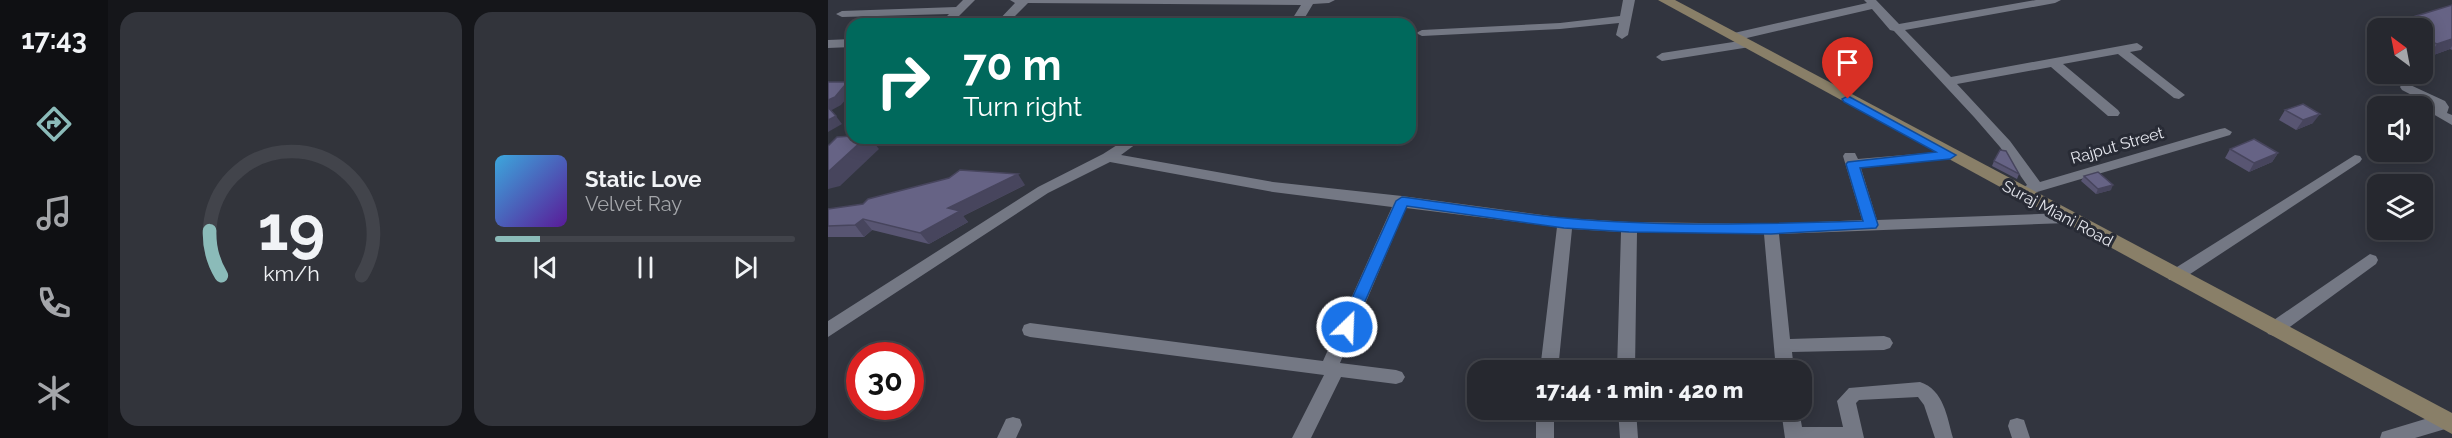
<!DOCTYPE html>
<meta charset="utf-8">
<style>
body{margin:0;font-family:Raleway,sans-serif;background:#32343b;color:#f1f3f6;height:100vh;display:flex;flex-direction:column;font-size:22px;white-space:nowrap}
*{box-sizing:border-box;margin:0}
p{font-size:20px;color:#a4a6aa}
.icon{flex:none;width:33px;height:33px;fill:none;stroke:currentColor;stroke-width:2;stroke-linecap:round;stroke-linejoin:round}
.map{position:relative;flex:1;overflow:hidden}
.side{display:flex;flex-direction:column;gap:12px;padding:12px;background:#15161a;width:720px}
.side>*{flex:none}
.hud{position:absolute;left:18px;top:18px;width:570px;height:126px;border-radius:18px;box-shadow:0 3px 15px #0003,0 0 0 2px #42444b;background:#00695c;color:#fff;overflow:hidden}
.needle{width:39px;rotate:328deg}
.controls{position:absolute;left:1539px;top:18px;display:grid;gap:12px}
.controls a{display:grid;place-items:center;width:66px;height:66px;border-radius:12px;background:#26282f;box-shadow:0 3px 15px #0003,0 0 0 2px #42444b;font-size:30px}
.speed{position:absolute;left:18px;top:342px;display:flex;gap:12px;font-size:30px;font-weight:700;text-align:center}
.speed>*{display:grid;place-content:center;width:78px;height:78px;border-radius:50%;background:#26282f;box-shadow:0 3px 15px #0003,0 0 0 2px #42444b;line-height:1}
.speed .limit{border:9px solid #d22;background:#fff;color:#111}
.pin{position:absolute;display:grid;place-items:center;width:51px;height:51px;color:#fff;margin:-62px -26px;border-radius:50% 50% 50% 0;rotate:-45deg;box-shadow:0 0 6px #0007}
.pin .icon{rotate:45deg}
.me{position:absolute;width:66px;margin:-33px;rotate:24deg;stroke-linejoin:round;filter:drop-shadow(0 0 4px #0008)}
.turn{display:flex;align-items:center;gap:21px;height:126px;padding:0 18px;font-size:27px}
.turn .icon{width:78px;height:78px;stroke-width:2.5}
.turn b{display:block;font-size:42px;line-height:51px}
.side .card{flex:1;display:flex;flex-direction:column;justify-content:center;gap:9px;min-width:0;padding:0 21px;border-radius:18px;background:#32343b}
.side .dial{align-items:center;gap:0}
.dial svg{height:156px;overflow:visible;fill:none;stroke:#42444b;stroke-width:7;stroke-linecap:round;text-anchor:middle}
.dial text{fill:#f1f3f6;stroke:none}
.song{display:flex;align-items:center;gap:18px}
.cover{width:72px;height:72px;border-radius:9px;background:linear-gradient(135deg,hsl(200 70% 55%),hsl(270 70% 35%))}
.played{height:6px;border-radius:3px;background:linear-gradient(90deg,#8bbbb9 15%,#42444b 15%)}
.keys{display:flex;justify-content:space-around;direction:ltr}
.side .tiles{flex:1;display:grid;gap:12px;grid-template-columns:repeat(2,1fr)}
.trip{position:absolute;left:639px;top:360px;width:345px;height:60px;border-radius:18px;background:#26282f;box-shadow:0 3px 15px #0003,0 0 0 2px #42444b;font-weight:800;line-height:60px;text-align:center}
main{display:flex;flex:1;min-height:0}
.tab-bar{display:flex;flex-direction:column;width:108px;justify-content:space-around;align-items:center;background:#0f1013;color:#a4a6aa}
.tab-bar .icon{width:42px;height:42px}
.tab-bar .on{color:#8bbbb9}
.tab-bar b{font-size:27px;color:#f1f3f6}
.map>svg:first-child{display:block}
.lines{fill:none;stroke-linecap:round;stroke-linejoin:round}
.street{fill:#747884;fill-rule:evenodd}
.secondary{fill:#897f68;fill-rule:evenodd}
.wall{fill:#585572}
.shaded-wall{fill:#47455d}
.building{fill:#666385;stroke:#47455d;stroke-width:1.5}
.route{fill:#1a73e8;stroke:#114b97;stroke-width:1.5}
.labels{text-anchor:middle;stroke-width:6;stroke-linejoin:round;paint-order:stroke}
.street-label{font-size:16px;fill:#e5e7ee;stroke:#282b35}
</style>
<main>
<nav class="tab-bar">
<b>17:43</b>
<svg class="icon on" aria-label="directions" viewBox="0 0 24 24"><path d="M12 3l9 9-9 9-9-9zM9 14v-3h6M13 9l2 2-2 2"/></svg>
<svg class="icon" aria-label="music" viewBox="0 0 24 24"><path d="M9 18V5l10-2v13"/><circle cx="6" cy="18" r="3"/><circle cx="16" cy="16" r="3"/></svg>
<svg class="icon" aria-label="phone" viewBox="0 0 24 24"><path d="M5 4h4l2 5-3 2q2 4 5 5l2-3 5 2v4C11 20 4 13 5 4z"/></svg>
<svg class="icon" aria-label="climate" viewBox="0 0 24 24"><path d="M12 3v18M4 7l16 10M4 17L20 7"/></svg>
</nav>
<section class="side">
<div class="tiles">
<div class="card dial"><svg viewBox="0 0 100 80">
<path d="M14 69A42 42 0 1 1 86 69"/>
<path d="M14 69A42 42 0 0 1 8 46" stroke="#8bbbb9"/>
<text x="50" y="56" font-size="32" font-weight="700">19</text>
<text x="50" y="72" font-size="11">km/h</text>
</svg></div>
<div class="card">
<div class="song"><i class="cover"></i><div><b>Static Love</b><p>Velvet Ray</p></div></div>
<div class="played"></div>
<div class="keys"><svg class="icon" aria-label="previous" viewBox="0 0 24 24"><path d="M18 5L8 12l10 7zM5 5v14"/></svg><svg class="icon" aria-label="pause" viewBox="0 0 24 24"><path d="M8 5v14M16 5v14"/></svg><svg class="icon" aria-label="next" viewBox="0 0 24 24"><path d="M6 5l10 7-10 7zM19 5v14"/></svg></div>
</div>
</div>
</section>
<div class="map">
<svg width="1624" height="438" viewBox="0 0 1624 438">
<rect width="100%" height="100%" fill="#32353f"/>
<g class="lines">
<!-- street -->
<path class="street" d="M 135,0 L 147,0 L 123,24 L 111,24 L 121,14 L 14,17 L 8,14 L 14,11 L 128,7 Z
M 182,0 L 507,0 L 501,3 L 485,4 L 473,24 L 461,24 L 473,5 L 200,3 L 179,24 L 167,24 L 187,3 Z
M 795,0 L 807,0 L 800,35 L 794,39 L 788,35 L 791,23 L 732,29 L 594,36 L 588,33 L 594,30 L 732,23 L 792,16 Z
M 1036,0 L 1048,0 L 1071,24 L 1208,0 L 1233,0 L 1227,3 L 1077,30 L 1123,77 L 1309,43 L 1315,47 L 1313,50 L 1302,52 L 1357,95 L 1351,99 L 1346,98 L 1290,54 L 1235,64 L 1290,110 L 1292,113 L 1290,116 L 1280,116 L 1223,67 L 1129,84 L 1182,141 L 1212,182 L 1392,129 L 1397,128 L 1404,132 L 1402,135 L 1199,195 L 1192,190 L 1199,185 L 1172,147 L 1146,117 L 1066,31 L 1062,30 L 1044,9 L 906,41 L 900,37 L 906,33 L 1039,3 Z
M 24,39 L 24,47 L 0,48 L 0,40 Z
M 918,40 L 924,44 L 922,47 L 834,61 L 828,57 L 834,53 Z
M 1578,83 L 1617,101 L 1621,107 L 1619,113 L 1624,115 L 1624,125 L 1605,114 L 1607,107 L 1574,90 L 1572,87 L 1574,84 Z
M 300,138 L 316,138 L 293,155 L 445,182 L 574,196 L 737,218 L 801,222 L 943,224 L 1034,220 L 1015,156 L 1017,153 L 1027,153 L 1030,159 L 1122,151 L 1127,152 L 1129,155 L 1127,158 L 1033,168 L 1049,220 L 1239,213 L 1246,218 L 1239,223 L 951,234 L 962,339 L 1056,336 L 1062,338 L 1065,343 L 1062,348 L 1056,350 L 964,352 L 966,370 L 948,370 L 936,234 L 809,232 L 807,370 L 789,370 L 793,232 L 744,229 L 730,370 L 712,370 L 729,227 L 578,208 L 512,363 L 568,370 L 574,372 L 577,377 L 574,382 L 568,384 L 513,377 L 483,438 L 464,438 L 496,375 L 202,337 L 196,335 L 194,330 L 196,325 L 202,323 L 495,361 L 564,207 L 445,192 L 282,162 L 220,193 L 0,337 L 0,321 L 210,187 L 275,154 Z
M 1527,155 L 1532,156 L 1534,159 L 1532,162 L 1353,280 L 1341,280 L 1339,276 L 1341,272 Z
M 1542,254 L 1548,256 L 1550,260 L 1548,264 L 1452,334 L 1446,336 L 1440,334 L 1438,329 L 1440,324 Z
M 1092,382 C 1116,390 1119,417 1125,438 L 1107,438 L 1096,405 L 1090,397 L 1031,400 L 1028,403 L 1036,438 L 957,438 L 953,410 L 971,410 L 974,427 L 1015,427 L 1009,401 L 1021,388 Z
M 708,410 L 726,410 L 726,438 L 708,438 Z
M 790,410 L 808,410 L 810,438 L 792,438 Z
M 1617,413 L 1624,416 L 1624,427 L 1587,438 L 1552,438 L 1554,432 Z
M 185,417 L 192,419 L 194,425 L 188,438 L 169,438 L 178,419 Z
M 1189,418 L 1196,420 L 1202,438 L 1184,438 L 1180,426 L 1182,420 Z"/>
<!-- secondary -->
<path class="secondary" d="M 830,0 L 847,0 L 1624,413 L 1624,434 Z"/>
</g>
<!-- wall -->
<path class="wall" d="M 1624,5 L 1624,50 L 1622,49 L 1600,57 L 1594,54 L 1594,28 L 1567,28 L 1569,25 L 1585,20 L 1588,16 Z
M 1457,110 L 1485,123 L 1468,130 L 1451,120 Z
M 1402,149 L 1450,153 L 1444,162 L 1421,172 L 1397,158 Z
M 1166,161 L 1191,174 L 1189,179 L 1164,166 Z
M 1256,176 L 1283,190 L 1268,194 L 1253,181 Z
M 197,185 L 135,216 L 140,222 L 101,244 L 44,230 L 36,237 L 0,237 L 0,209 Z"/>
<!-- shaded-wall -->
<path class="shaded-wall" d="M 1624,39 L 1624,46 L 1622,49 L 1600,57 L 1609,44 Z
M 22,79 L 24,81 L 24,92 L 13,105 L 2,111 L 0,108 L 0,100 Z
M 1492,114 L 1485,123 L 1468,130 L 1475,120 Z
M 8,116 L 14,124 L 0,132 L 0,120 Z
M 37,138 L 42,138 L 51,149 L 12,186 L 0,189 L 0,172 Z
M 1450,153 L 1444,162 L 1421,172 L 1426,163 Z
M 190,174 L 197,185 L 135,216 L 140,222 L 101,244 L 92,233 L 120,208 Z
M 1285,185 L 1283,190 L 1268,194 L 1270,189 Z
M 35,219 L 44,230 L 36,237 L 27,225 Z"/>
<!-- building -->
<path class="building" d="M 1624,5 L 1624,39 L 1609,44 L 1594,38 L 1594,28 L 1576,28 L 1569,25 L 1592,18 L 1588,16 Z
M 22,79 L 7,97 L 0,100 L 0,82 L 18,82 Z
M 1475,104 L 1492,114 L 1475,120 L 1457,110 Z
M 0,107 L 8,116 L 0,120 Z
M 24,136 L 24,138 L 37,138 L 0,172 L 0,146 L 9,137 Z
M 1426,139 L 1450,153 L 1426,163 L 1402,149 Z
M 1172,150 L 1178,151 L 1191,174 L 1166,161 Z
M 132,170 L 190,174 L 120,208 L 132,211 L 92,233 L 35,219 L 27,225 L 0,226 L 0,209 L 35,204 L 40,199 L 121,178 Z
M 1270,172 L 1285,185 L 1270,189 L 1256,176 Z"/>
<!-- route -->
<path class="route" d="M 1020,96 L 1128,155 L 1122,159 L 1032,168 L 1050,225 L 1048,228 L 943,234 L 801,232 L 736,228 L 579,206 L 524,331 L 513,331 L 511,327 L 568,201 L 574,197 C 628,204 683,213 737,218 C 836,227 936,224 1035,221 L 1018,164 L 1020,162 L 1108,152 L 1016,102 L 1014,99 Z"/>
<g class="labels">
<!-- street labels -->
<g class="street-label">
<text transform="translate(1289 145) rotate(-16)" y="6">Rajput Street</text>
<text transform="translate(1230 213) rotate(28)" y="6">Suraj Miani Road</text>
</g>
</g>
</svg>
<div class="controls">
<a><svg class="needle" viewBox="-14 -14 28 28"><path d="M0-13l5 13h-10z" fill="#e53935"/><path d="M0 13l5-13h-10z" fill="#a4a6aa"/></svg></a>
<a><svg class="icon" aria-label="sound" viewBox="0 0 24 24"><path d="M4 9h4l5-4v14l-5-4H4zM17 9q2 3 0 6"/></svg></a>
<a><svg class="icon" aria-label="layers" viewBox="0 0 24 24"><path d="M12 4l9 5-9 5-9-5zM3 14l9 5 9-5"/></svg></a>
</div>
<div class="speed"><div class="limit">30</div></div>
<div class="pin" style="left:1020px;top:99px;background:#d93025"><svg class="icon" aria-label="arrive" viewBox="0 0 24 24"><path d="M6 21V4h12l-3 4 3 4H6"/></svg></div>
<svg class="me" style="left:519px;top:327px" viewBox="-20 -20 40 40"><circle r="17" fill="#1a73e8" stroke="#fff" stroke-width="3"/><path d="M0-11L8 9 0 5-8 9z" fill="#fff"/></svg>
<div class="trip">17:44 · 1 min · 420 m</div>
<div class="hud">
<div class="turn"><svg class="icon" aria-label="right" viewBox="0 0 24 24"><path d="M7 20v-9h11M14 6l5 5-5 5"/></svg><div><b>70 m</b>Turn right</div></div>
</div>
</div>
</main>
